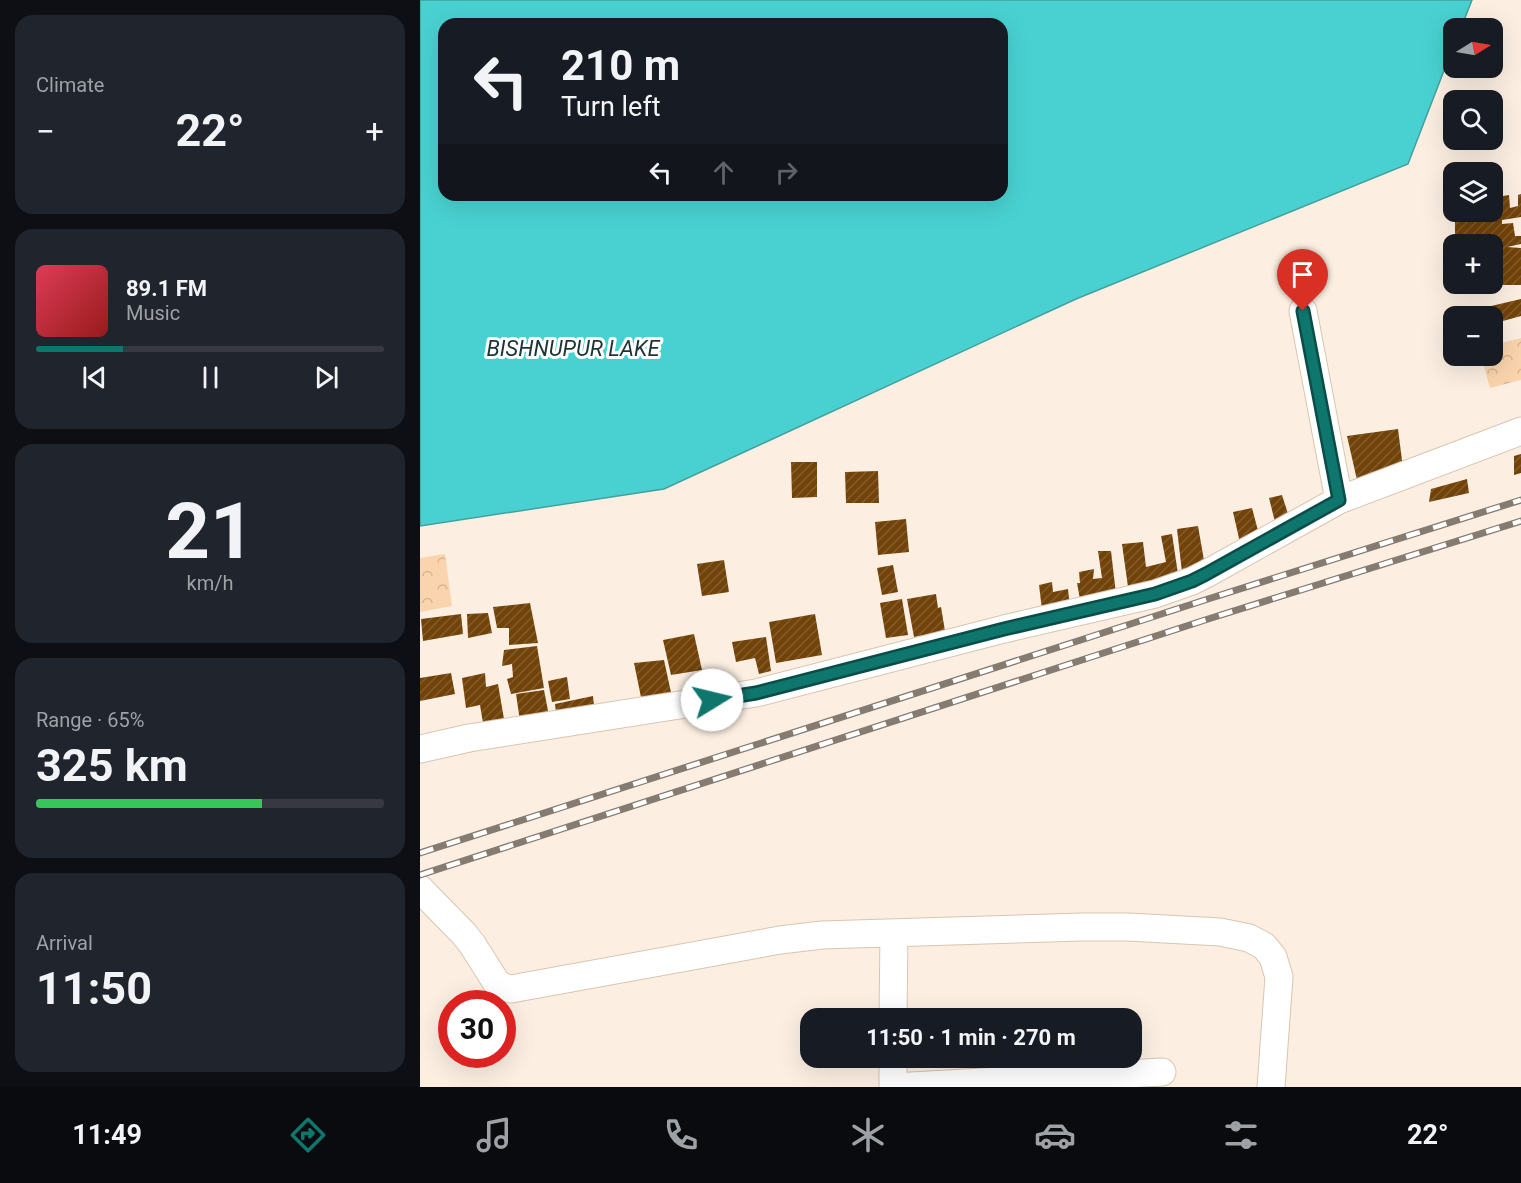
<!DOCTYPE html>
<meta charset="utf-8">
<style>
body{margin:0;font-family:Roboto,sans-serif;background:#20242c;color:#f1f3f6;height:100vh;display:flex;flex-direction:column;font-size:22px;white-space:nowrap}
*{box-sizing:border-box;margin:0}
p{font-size:20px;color:#9ea1a6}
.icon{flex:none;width:33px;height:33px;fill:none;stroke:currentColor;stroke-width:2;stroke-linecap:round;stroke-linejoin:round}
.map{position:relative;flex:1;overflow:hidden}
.panel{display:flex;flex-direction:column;gap:15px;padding:15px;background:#0d0f14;width:420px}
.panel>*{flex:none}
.banner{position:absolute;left:18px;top:18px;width:570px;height:183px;border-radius:18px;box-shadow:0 6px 24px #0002;background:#171b24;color:#f1f3f6;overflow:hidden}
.needle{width:39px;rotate:79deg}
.tools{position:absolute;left:1023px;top:18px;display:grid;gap:12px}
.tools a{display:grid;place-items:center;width:60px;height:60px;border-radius:12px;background:#171b24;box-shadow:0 6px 24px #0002;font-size:30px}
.speed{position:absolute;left:18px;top:990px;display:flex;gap:12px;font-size:30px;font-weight:700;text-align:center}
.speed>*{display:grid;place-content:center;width:78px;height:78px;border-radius:50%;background:#171b24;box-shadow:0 6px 24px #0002;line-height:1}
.speed .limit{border:9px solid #d22;background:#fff;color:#111}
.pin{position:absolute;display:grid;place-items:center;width:51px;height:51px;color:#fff;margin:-62px -26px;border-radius:50% 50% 50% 0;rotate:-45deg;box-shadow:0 0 6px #0007}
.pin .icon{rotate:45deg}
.me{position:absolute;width:66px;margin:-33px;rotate:81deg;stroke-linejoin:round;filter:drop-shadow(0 0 4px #0008)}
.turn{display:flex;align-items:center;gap:21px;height:126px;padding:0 24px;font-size:27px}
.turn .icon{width:78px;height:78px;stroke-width:2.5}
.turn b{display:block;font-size:42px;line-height:51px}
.lanes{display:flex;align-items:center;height:57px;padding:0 24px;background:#0003;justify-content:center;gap:30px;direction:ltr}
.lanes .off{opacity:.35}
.big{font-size:45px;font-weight:700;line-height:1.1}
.panel .card{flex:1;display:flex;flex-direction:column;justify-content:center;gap:9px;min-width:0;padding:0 21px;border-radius:18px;background:#20242c}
.panel .dial{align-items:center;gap:0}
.dial b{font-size:78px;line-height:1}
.song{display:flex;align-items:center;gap:18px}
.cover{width:72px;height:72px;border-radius:9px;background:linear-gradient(135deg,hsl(350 70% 55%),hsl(0 70% 35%))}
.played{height:6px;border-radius:3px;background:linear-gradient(90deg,#0f766e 25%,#363941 25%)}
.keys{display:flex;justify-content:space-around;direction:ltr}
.heat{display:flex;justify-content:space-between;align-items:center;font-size:33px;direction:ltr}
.charge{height:9px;border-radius:4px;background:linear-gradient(90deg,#34c759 65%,#363941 0)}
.trip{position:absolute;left:380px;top:1008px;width:342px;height:60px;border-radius:18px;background:#171b24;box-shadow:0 6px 24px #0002;font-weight:700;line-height:60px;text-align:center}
.menu{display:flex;height:96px;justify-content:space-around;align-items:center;background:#090b0e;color:#9ea1a6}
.menu .icon{width:42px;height:42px}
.menu .current{color:#0f766e}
.menu b{font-size:27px;color:#f1f3f6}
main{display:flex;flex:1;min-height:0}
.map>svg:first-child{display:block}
.park{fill:url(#park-crowns)}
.water{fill:#49d1d1;stroke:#44a09e;stroke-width:1.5;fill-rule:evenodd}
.building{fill:url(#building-hatch)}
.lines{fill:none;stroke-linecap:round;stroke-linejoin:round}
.minor-casing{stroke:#d9c5b0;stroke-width:29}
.minor{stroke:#fff;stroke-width:27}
.rail-casing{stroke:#857b71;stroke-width:7}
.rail{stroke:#fff;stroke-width:4.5;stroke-dasharray:14;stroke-linecap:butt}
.route-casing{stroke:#0a4d48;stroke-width:15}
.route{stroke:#0f766e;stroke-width:10}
.labels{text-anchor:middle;stroke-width:6;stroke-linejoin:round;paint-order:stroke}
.water-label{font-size:22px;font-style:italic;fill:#1d3434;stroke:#fff}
</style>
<main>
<section class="panel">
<div class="card"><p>Climate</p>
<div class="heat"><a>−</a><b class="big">22°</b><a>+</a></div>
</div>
<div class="card">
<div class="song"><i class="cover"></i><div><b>89.1 FM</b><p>Music</p></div></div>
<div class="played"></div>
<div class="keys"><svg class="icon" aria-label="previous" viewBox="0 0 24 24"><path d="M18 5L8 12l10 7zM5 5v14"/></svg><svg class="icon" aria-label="pause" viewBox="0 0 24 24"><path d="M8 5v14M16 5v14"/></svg><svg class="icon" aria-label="next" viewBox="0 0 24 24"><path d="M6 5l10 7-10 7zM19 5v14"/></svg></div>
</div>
<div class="card dial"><b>21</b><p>km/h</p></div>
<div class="card"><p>Range · 65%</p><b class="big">325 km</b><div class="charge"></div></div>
<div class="card"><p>Arrival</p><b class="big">11:50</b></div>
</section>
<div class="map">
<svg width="1101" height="1087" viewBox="0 0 1101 1087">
<defs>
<pattern id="park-crowns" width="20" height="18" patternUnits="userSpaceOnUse" patternTransform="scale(1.5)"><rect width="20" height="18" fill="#fad4ac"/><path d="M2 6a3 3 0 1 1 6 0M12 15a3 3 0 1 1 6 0" fill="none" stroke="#d7b694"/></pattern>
<pattern id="building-hatch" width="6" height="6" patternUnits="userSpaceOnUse" patternTransform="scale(1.5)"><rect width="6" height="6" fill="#724309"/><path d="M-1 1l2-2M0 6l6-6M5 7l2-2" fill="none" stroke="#825c2d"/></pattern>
</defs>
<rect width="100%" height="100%" fill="#fcefe2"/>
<!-- park -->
<path class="park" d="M 1101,338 L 1101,380 L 1070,388 L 1061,356 L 1072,356 L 1073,345 Z
M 25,554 L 32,606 L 0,612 L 0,558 Z"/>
<!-- water -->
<path class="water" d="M 0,0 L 1052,0 L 1041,28 L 1034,28 L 1033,47 L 988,164 L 656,299 L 244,489 L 0,526 ZM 24,24 L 582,24 L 582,195 L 24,195 Z"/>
<!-- building -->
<path class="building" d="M 1078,191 L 1077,197 L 1089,195 L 1090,208 L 1098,206 L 1098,195 L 1101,194 L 1101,217 L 1082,220 L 1082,224 L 1093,223 L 1095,236 L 1101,236 L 1101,244 L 1087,247 L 1101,248 L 1101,285 L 1072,285 L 1072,244 L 1035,244 L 1035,220 L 1043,222 L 1043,212 L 1072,212 L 1072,192 Z
M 1101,299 L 1101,316 L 1072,324 L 1072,316 L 1037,316 L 1037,314 Z
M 978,429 L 983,468 L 937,480 L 927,436 Z
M 1101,454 L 1101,473 L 1094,475 L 1094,456 Z
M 371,462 L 397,462 L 397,497 L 372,498 Z
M 458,471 L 459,503 L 426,503 L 425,472 Z
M 1047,479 L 1049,493 L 1009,502 L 1011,489 Z
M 862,495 L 870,520 L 856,526 L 849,498 Z
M 832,508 L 841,542 L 821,547 L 813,512 Z
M 486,519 L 489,552 L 458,555 L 455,522 Z
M 778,526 L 785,566 L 762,572 L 757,529 Z
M 752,534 L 758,574 L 708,587 L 702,544 L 723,542 L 726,567 L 746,562 L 741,536 Z
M 678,551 L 691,551 L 696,594 L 661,605 L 657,583 L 660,583 L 659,572 L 674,569 L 673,579 L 682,578 Z
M 304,560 L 309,592 L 282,596 L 277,564 Z
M 473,565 L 478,592 L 462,595 L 457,568 Z
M 632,582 L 633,592 L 648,589 L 650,608 L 623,618 L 619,585 Z
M 516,594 L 518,608 L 521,607 L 525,631 L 494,637 L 487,599 Z
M 482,599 L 488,635 L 466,638 L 460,603 Z
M 110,603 L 118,643 L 89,645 L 89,628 L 77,628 L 73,607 Z
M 68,613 L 72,633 L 48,638 L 47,614 Z
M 41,614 L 43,634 L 3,641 L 1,619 Z
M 395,614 L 402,655 L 356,663 L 349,622 Z
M 274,634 L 282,670 L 251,675 L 243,640 Z
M 346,637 L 351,671 L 339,674 L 335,658 L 316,662 L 312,642 Z
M 117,646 L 124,688 L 91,694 L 87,679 L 93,677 L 92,664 L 82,666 L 84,650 Z
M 244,660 L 252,697 L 223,707 L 214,663 Z
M 31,673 L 35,694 L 0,701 L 0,678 Z
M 65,673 L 66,687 L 78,684 L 84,719 L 63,723 L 60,705 L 46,708 L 42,678 Z
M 147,677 L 150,699 L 132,702 L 128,681 Z
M 124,690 L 130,721 L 101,728 L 96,694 Z
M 173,696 L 175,714 L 137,721 L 135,704 Z"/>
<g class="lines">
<!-- minor casing -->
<g class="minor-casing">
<path id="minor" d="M 883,311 L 919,500
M 0,749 L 49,738 L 336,693 L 584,629 L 735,594 L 772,581 L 786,574 L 919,500 L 1101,431
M 0,889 L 44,934 L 52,944 L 76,982 L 83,987 L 91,989 L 360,940 L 402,935 L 662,927 L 708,927 L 800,932 L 829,938 L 844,946 L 853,957 L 859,977 L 851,1087
M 473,1018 L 474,933
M 473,1087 L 742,1072
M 473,1087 L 473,1058"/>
</g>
<!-- minor -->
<use href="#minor" class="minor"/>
<!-- rail casing -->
<g class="rail-casing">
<path id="rail" d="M 0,853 L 788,599 L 1101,500
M 0,875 L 785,620 L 1101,521"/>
</g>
<!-- rail -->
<use href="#rail" class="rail"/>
</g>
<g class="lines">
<!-- route casing -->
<g class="route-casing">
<path id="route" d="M 292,700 L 336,693 L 584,629 L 735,594 L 772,581 L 786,574 L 919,500 L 883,311"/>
</g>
<!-- route -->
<use href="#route" class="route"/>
</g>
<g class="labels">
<!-- water labels -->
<g class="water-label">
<text x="153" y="356">BISHNUPUR LAKE</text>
</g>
</g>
</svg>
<div class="tools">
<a><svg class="needle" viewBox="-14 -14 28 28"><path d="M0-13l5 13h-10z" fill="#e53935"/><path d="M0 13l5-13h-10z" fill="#9ea1a6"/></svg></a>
<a><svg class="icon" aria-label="search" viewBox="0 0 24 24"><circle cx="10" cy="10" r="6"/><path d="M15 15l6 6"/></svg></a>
<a><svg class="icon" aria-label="layers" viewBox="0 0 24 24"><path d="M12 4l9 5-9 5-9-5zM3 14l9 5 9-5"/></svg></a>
<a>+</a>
<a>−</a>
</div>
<div class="speed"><div class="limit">30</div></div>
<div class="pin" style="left:883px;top:311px;background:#d93025"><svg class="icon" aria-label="arrive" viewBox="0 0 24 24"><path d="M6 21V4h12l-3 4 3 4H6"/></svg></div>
<svg class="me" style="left:292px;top:700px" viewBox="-20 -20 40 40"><circle r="19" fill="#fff"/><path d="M0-13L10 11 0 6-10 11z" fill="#0f766e"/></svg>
<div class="trip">11:50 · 1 min · 270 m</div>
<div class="banner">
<div class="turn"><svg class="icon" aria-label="left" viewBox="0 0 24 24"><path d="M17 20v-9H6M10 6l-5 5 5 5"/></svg><div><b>210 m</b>Turn left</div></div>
<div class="lanes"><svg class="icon" aria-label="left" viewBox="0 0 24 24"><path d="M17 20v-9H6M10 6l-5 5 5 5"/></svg><svg class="icon off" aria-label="ahead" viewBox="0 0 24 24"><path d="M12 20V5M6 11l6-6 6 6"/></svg><svg class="icon off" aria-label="right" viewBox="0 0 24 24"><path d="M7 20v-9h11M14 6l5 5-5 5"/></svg></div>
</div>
</div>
</main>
<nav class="menu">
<b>11:49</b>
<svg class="icon current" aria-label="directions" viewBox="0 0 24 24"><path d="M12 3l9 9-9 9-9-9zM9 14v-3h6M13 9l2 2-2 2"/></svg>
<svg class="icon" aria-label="music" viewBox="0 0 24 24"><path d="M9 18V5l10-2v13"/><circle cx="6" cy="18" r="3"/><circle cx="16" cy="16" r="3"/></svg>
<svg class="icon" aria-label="phone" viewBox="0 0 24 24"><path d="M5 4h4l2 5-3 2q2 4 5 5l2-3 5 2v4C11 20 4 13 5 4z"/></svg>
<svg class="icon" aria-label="climate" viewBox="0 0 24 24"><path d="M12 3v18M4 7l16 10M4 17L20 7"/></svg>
<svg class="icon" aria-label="car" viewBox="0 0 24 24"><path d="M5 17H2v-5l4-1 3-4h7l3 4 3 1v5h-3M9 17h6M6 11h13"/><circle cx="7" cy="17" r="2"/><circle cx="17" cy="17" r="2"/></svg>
<svg class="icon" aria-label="filters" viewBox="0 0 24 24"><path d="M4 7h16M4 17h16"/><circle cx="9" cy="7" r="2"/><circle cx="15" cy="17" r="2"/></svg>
<b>22°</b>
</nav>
